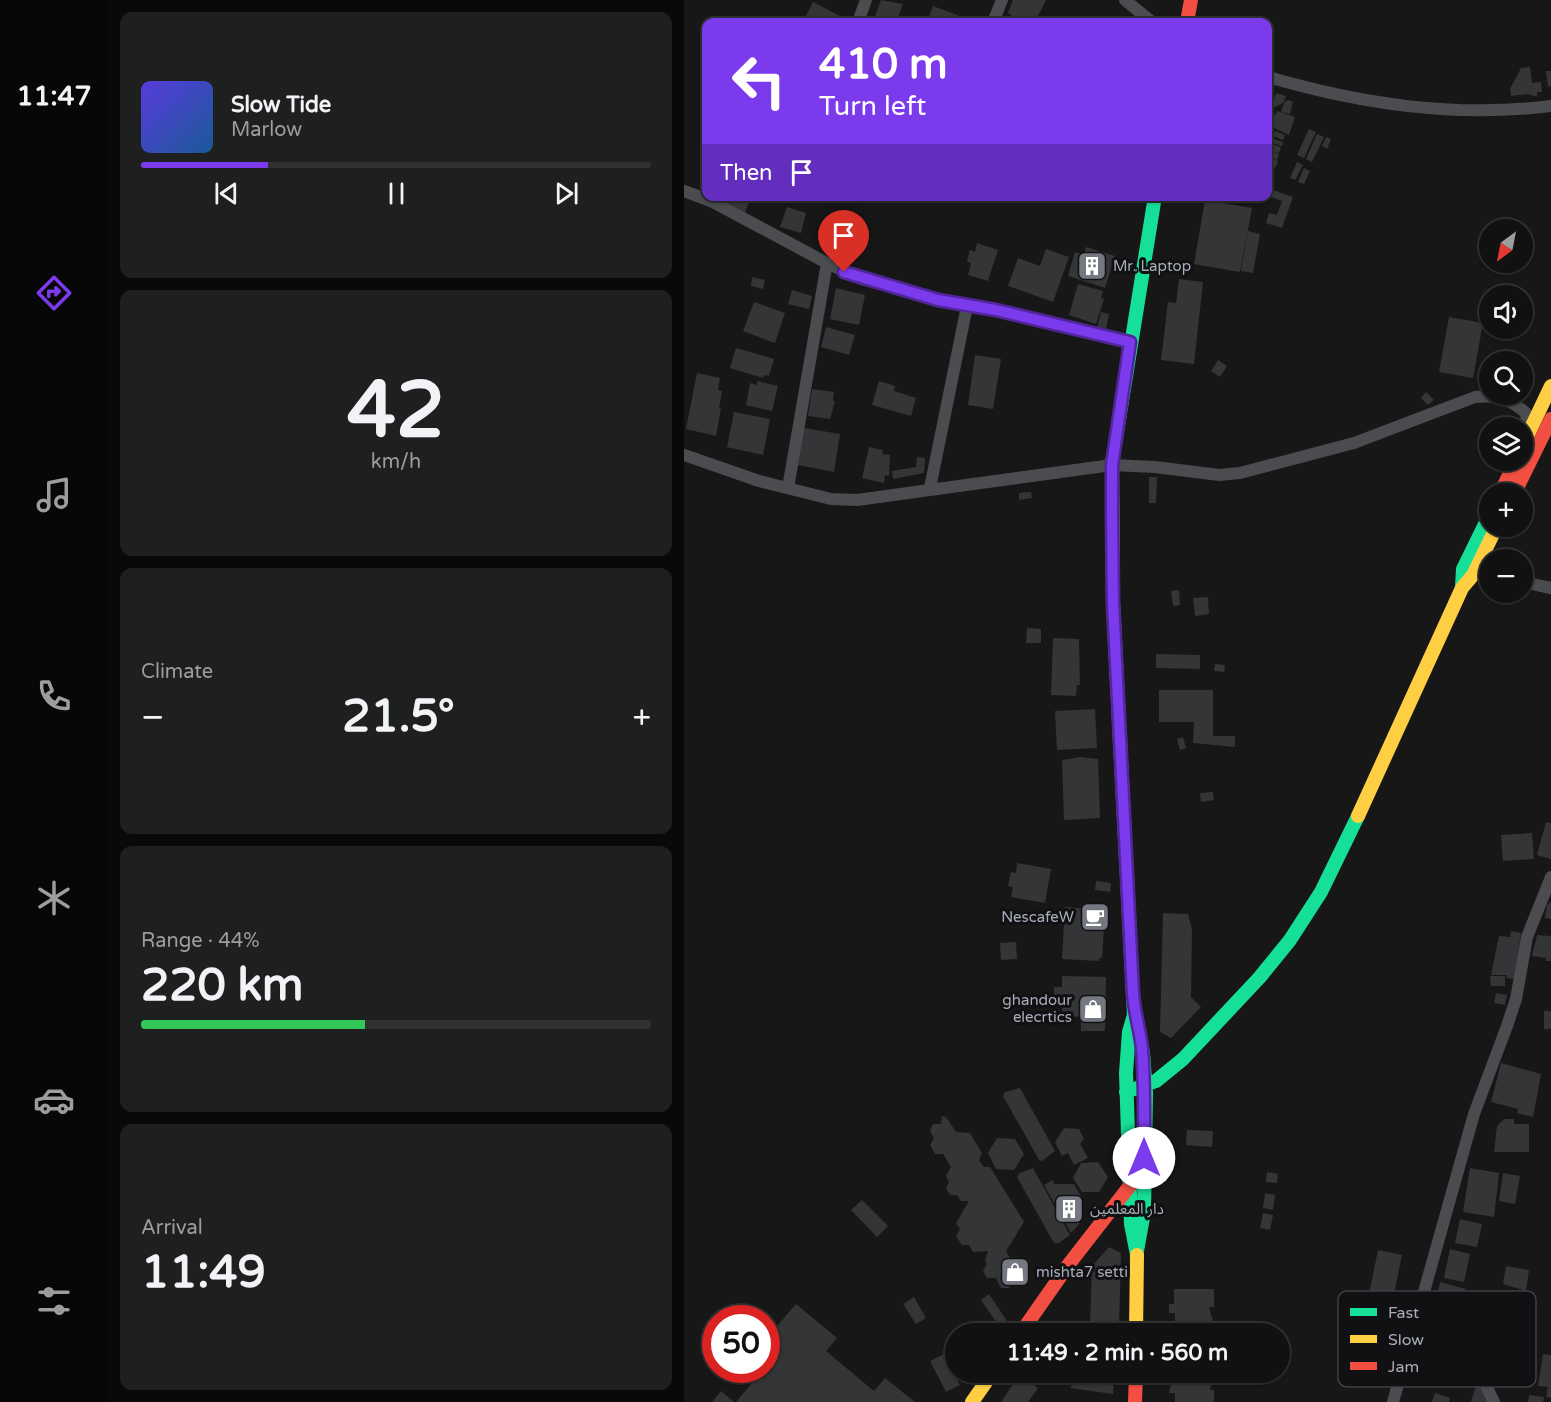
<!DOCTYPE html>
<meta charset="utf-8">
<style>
body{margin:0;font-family:"Varela Round","Noto Sans Arabic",sans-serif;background:#1e1f1f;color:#f1f3f6;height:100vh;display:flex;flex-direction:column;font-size:22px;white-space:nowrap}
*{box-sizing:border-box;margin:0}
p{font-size:20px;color:#9c9d9f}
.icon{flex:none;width:33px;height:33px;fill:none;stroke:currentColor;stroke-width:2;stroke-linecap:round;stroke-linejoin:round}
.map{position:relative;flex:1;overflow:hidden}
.details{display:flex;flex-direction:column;gap:12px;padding:12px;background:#090909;width:576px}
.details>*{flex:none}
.top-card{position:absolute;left:18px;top:18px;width:570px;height:183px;border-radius:12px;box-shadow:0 2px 4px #0004,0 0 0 2px #303131;background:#7c3aed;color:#fff;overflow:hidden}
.needle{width:39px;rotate:212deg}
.fabs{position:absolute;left:795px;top:219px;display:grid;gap:12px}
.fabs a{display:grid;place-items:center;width:54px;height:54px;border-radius:50%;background:#111;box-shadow:0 2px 4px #0004,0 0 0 2px #303131;font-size:30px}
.speed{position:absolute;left:18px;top:1305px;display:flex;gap:12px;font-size:30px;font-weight:700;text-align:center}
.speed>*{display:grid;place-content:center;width:78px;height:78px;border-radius:50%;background:#111;box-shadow:0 2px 4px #0004,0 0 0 2px #303131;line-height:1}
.speed .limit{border:9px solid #d22;background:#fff;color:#111}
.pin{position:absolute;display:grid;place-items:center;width:51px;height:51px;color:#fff;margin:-62px -26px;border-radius:50% 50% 50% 0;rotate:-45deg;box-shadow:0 0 6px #0007}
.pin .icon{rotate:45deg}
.me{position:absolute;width:66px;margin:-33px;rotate:0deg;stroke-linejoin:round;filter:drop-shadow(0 0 4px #0008)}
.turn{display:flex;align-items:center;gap:21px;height:126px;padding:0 18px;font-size:27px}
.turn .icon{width:78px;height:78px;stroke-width:2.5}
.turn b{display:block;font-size:42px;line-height:51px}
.then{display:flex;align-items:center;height:57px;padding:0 18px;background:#0003;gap:12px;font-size:22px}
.big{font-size:45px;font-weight:700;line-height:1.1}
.details .card{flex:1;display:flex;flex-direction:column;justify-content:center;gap:9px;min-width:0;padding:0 21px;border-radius:12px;background:#1e1f1f}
.details .dial{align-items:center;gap:0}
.dial b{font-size:78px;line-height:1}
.song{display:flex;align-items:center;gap:18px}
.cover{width:72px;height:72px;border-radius:9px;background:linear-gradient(135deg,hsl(250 70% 55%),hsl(210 70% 35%))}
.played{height:6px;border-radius:3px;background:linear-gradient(90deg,#7c3aed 25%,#303131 25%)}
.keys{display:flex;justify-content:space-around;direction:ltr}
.heat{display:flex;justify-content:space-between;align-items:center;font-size:33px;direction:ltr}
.charge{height:9px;border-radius:4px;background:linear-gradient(90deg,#34c759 44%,#303131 0)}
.trip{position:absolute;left:261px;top:1323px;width:345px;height:60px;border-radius:30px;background:#111;box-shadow:0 2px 4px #0004,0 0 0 2px #303131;font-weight:700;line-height:60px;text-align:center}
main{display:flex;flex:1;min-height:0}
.menu{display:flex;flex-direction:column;width:108px;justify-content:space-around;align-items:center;background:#070707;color:#9c9d9f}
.menu .icon{width:42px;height:42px}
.menu .on{color:#7c3aed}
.menu b{font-size:27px;color:#f1f3f6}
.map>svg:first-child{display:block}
.building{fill:#343537}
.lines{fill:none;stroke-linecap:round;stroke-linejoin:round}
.street{stroke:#4b4c50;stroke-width:12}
.fast{stroke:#16e098;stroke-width:14}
.slow{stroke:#ffcf43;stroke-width:14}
.jam{stroke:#f24e42;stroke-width:14}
.route-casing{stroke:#51269a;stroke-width:15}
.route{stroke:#7c3aed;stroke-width:10}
.labels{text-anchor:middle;stroke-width:6;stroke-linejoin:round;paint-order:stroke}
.poi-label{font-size:15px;fill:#a8adb8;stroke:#111113;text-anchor:start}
.key{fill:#111113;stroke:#3e4045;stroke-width:1.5}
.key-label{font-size:16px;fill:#a8adb8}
</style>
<main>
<nav class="menu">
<b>11:47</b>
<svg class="icon on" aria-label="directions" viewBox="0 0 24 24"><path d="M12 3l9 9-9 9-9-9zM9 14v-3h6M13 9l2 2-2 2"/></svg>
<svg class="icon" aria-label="music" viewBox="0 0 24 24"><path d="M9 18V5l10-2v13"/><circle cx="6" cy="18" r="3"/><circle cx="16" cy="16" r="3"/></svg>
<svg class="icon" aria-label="phone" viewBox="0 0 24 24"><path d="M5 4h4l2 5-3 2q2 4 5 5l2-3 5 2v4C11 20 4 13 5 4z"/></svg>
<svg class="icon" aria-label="climate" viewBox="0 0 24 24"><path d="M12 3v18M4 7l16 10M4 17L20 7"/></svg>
<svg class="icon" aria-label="car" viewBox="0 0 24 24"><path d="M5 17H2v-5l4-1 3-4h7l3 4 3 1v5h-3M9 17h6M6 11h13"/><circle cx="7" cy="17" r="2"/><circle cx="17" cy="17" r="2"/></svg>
<svg class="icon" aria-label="filters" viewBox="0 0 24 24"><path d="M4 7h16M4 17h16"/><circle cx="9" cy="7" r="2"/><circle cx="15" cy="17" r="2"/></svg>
</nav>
<section class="details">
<div class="card">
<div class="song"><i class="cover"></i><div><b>Slow Tide</b><p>Marlow</p></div></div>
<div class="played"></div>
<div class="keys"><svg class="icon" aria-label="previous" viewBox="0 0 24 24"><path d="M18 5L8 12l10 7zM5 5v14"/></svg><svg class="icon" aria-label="pause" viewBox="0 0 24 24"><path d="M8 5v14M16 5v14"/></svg><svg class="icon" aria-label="next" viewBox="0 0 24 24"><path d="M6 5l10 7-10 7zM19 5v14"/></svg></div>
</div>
<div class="card dial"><b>42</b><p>km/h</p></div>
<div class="card"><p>Climate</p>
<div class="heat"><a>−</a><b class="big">21.5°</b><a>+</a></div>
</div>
<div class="card"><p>Range · 44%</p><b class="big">220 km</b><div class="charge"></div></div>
<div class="card"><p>Arrival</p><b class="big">11:49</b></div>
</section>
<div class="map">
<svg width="867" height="1402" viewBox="0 0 867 1402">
<rect width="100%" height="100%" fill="#171717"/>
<!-- building -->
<path class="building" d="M 197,0 L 219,4 L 212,22 L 189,22 Z
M 329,0 L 362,0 L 351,22 L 331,22 L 332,19 L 324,13 Z
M 129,2 L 160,18 L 158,22 L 119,22 Z
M 249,6 L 281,18 L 279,22 L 243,22 Z
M 846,67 L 848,83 L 857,82 L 858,92 L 853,92 L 853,97 L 843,94 L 827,96 L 826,89 L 837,68 Z
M 862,71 L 867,71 L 867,86 L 864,87 Z
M 592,93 L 602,96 L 600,102 L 592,107 L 588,106 Z
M 604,100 L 609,102 L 606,114 L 597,112 L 600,103 Z
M 593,111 L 611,117 L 605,135 L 584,125 L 587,113 L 592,115 Z
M 625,129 L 632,132 L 620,158 L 613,155 Z
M 591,131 L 601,135 L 599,140 L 589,136 Z
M 633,134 L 640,137 L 628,162 L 622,159 Z
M 642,137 L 647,139 L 643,149 L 638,146 Z
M 587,138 L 599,142 L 598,146 L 586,142 Z
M 585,143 L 597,147 L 595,153 L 588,152 L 595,154 L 593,160 L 584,156 Z
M 584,157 L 594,161 L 591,168 L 584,166 Z
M 613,162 L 619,165 L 611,180 L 606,178 Z
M 620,168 L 626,171 L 620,184 L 614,182 Z
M 589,190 L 609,197 L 598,228 L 582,223 L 585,213 L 593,215 L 598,201 L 587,197 Z
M 31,196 L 67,196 L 61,213 Z
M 521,200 L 568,208 L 556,272 L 510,264 Z
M 103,207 L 122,213 L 117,233 L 96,227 Z
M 564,231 L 576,234 L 569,273 L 557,271 Z
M 293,243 L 314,250 L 304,281 L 284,275 L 287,263 L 283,262 L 286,250 L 291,252 Z
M 402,247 L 431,256 L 421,288 L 384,276 L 391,252 L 400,255 Z
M 362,249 L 385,257 L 369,302 L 324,286 L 334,258 L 356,266 Z
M 68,277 L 81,280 L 79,289 L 67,286 Z
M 495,279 L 519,282 L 510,364 L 477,360 L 484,302 L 492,303 Z
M 394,284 L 419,291 L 417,298 L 420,299 L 412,324 L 385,315 Z
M 152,288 L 181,295 L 175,325 L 146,319 Z
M 108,290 L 128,296 L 125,309 L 104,304 Z
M 70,302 L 101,313 L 91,343 L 59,331 Z
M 417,312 L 425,314 L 421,334 L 412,332 Z
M 765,317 L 799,323 L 789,378 L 755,372 Z
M 142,327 L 171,335 L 165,355 L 137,347 Z
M 52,348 L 90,359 L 85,376 L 80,375 L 79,378 L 46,368 Z
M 291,355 L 317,359 L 309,409 L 284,405 Z
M 534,360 L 543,366 L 536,377 L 527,371 Z
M 13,373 L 36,378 L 34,390 L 38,391 L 35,408 L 37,409 L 32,436 L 2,429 Z
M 73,381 L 94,386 L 88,411 L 62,405 L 66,383 L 73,385 Z
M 195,381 L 211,386 L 210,391 L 232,398 L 227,416 L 188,405 Z
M 128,389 L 150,392 L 149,401 L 151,401 L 146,419 L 124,416 Z
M 742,392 L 750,400 L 744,405 L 737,398 Z
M 50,412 L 86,419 L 79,455 L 43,447 Z
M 120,428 L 156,434 L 150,472 L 114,465 Z
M 185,447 L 199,450 L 198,454 L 206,455 L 205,476 L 201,475 L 200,483 L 178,478 Z
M 233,457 L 241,458 L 240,473 L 209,479 L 208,471 L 232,467 Z
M 465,477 L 473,477 L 472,503 L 465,503 Z
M 347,492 L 348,498 L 335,500 L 335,493 Z
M 495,590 L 496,605 L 489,606 L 487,591 Z
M 524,597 L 525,614 L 511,616 L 509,598 Z
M 343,628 L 357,629 L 357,643 L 342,643 Z
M 369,638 L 395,639 L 396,685 L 393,685 L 392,696 L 367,695 Z
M 472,654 L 516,655 L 516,669 L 472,668 Z
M 531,664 L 541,665 L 540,672 L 530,671 Z
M 475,690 L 529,690 L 529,736 L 551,736 L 551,747 L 509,743 L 510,722 L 475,722 Z
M 411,709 L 413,748 L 373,750 L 371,711 Z
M 499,737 L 502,748 L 496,750 L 493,739 Z
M 396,757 L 414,759 L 416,818 L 380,820 L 378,760 Z
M 529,792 L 530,800 L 517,802 L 516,793 Z
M 862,822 L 867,823 L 867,859 L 853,855 Z
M 848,833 L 850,859 L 819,861 L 817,835 Z
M 333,863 L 367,869 L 361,903 L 327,897 L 329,887 L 324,886 L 327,872 L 332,873 Z
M 412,881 L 427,883 L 426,892 L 411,890 Z
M 867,902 L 867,919 L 861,918 L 863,905 Z
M 381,907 L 421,910 L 418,958 L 415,958 L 415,961 L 378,959 Z
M 479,913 L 504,914 L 508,930 L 507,997 L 517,1007 L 487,1038 L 476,1032 Z
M 827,931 L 837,933 L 830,979 L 822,978 L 823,975 L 807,975 L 815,936 L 826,937 Z
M 853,935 L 867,936 L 867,961 L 862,961 L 862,958 L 848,956 Z
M 332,942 L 333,959 L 317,960 L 316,943 Z
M 378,976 L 422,977 L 421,1031 L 397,1031 L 397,1017 L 378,1016 L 378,997 L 370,996 L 370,987 L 378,987 Z
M 806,976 L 821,976 L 821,986 L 807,986 Z
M 812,993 L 823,995 L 821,1005 L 810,1003 Z
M 860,1011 L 867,1011 L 867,1029 L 860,1029 Z
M 817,1063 L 857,1074 L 849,1117 L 833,1113 L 834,1109 L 807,1102 Z
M 336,1088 L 371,1151 L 358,1161 L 355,1160 L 319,1096 L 321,1092 Z
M 258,1116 L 262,1117 L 272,1132 L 286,1133 L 298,1153 L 295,1160 L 300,1167 L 306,1167 L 340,1222 L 322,1251 L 338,1278 L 335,1283 L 329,1281 L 325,1288 L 317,1288 L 312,1278 L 303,1278 L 299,1271 L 303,1264 L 301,1260 L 304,1251 L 289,1252 L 285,1245 L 278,1245 L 272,1236 L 276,1229 L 272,1223 L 285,1201 L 277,1201 L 273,1195 L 266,1195 L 262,1188 L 265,1182 L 262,1176 L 267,1167 L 259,1154 L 251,1154 L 246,1145 L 250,1138 L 246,1131 L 249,1124 L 257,1124 Z
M 820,1119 L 830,1119 L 830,1124 L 845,1124 L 845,1152 L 810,1152 L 813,1126 Z
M 380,1128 L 395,1129 L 400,1139 L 396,1144 L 404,1158 L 390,1165 L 384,1153 L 378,1156 L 371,1142 Z
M 503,1130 L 529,1131 L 528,1147 L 502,1145 Z
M 313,1138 L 331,1139 L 340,1154 L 330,1170 L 312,1169 L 304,1153 Z
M 414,1162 L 424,1177 L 415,1192 L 398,1192 L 389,1178 L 397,1163 Z
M 349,1168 L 386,1235 L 375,1243 L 370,1243 L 333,1177 L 336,1173 Z
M 786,1168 L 815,1173 L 810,1217 L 779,1212 Z
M 583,1172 L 594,1174 L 593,1183 L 582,1182 Z
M 819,1173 L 836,1176 L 831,1204 L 815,1201 Z
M 369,1180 L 370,1184 L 390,1184 L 399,1200 L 393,1218 L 396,1223 L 387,1233 L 360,1185 Z
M 581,1193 L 591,1195 L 589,1210 L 579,1208 Z
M 178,1200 L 204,1226 L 193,1237 L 167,1210 Z
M 579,1213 L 589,1215 L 586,1230 L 576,1228 Z
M 776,1219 L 798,1224 L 793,1247 L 771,1243 Z
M 425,1247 L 437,1253 L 435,1328 L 406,1327 L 408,1266 Z
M 766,1249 L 786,1254 L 780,1282 L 760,1278 Z
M 694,1250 L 718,1255 L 708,1304 L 684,1299 Z
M 822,1266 L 845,1270 L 842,1291 L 819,1284 Z
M 756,1282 L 782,1289 L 781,1296 L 773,1294 L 771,1303 L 761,1301 L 757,1321 L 748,1319 Z
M 490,1289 L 530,1289 L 530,1307 L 525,1307 L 529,1321 L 526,1322 L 527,1334 L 492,1334 L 492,1331 L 497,1331 L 497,1323 L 491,1323 L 491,1313 L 485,1313 L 485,1304 L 490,1304 Z
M 305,1294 L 327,1327 L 319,1332 L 297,1300 Z
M 230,1297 L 242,1318 L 232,1324 L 219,1304 Z
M 112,1304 L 153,1338 L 142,1351 L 190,1391 L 201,1378 L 231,1402 L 52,1402 L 79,1370 L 82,1370 L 89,1358 L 82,1352 L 82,1339 Z
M 300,1322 L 308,1334 L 297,1334 L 292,1327 Z
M 272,1341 L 272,1366 L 261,1347 Z
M 260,1354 L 276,1385 L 262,1392 L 246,1361 Z
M 859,1354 L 867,1355 L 867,1398 L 862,1397 L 864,1387 L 854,1386 Z
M 397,1372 L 431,1372 L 429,1394 L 386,1388 Z
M 526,1372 L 529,1378 L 526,1390 L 530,1390 L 530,1402 L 491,1402 L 491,1393 L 485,1393 L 489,1374 Z
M 335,1375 L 354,1388 L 344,1402 L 317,1402 Z
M 793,1383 L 805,1396 L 803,1402 L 787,1402 Z
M 37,1391 L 50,1402 L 28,1402 Z
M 751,1393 L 766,1398 L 765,1402 L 748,1402 Z
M 845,1395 L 860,1397 L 859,1402 L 844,1402 Z"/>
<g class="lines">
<!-- street -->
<path class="street" d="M 441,0 L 468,22
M 174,22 L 182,0
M 309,22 L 318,0
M 584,77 C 677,104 770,118 867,106
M 0,191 L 27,201 L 143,263
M 283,306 L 312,310 L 446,342
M 0,455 L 75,481 L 147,499 L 173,500 L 428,465 L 471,467 L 535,475 L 556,473 L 670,443 L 791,397 C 812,395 826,399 842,413 L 843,426 L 848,431
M 104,488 L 143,263 L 177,279 L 283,306 L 246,488
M 783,571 L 806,577
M 838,582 L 867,588
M 730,1335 L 771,1343 L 786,1353 L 810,1402
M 709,1402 L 790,1114 L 823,1026 L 832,999 L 843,937 L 867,877"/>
<!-- fast -->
<path class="fast" d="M 428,463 L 471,196
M 778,587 L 779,569 L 806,514
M 441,839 L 450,1015 L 459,1053 L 462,1093 L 460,1212 L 453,1251
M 450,1015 L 445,1032 L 442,1073 L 447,1224 L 453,1255
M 442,1092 L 472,1081 L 499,1059 L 576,977 L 606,940 L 637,892 L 674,816"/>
<!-- slow -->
<path class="slow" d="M 838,447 L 867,386
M 428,463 L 429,603 L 441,839
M 674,816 L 778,588 L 789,575 L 813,526
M 452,1334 L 453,1255
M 288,1402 L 309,1372"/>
<!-- jam -->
<path class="jam" d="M 503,22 L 507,0
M 816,494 L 832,460
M 830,494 L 867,419
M 336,1334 L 385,1264 L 448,1183
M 451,1402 L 452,1372"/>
</g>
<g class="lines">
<!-- route casing -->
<g class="route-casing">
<path id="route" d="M 160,272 L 254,300 L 312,310 L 446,342 L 428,465 L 428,516 L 429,603 L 449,993 C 450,1012 456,1029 458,1049 C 461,1085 460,1121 460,1158"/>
</g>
<!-- route -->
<use href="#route" class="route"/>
</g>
<!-- icons -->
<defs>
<g id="building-square" transform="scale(1.5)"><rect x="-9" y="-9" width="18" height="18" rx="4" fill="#757880" stroke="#111113"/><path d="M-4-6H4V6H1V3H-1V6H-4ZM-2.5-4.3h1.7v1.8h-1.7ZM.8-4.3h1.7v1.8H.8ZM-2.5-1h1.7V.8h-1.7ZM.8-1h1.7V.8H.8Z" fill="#fff"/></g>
<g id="cafe-square" transform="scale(1.5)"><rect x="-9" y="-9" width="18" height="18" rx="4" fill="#757880" stroke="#111113"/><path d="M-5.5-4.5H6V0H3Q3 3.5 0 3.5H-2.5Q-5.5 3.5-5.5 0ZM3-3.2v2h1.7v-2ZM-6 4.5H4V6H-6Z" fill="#fff"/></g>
<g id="shop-square" transform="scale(1.5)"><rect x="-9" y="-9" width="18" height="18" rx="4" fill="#757880" stroke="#111113"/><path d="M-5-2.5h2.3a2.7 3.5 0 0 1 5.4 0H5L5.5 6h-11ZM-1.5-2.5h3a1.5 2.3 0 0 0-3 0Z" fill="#fff"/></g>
</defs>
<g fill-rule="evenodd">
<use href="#building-square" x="408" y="266"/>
<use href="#cafe-square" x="411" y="917"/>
<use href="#shop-square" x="409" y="1009"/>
<use href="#building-square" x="385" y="1209"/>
<use href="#shop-square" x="331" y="1272"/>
</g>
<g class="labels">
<!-- poi labels -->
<g class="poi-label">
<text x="429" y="271">Mr. Laptop</text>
<text x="390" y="922" text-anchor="end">NescafeW</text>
<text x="388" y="1005" text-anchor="end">ghandour<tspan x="388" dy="17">elecrtics</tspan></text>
<text x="406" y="1214">دار المعلمين</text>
<text x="352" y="1277">mishta7 setti</text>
</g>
</g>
<!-- legend -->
<rect x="654" y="1291" width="198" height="96" rx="9" class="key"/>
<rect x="666" y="1308" width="27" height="8" fill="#16e098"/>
<rect x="666" y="1335" width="27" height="8" fill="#ffcf43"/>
<rect x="666" y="1362" width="27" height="8" fill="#f24e42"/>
<g class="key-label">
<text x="704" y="1318">Fast</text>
<text x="704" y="1345">Slow</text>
<text x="704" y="1372">Jam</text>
</g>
</svg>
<div class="fabs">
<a><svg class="needle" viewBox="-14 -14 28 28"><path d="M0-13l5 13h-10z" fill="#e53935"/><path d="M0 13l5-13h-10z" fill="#9c9d9f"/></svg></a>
<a><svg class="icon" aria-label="sound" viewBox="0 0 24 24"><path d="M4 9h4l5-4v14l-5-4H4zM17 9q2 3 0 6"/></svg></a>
<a><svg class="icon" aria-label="search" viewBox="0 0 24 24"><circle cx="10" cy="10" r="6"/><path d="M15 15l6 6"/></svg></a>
<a><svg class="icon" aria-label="layers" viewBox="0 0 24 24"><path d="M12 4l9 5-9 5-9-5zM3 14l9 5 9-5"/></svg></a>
<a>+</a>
<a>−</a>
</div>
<div class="speed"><div class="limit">50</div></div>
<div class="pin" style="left:160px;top:272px;background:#d93025"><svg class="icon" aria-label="arrive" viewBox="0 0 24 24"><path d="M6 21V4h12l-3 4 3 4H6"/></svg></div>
<svg class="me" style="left:460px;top:1158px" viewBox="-20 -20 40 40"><circle r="19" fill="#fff"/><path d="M0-13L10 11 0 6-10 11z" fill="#7c3aed"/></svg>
<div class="trip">11:49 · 2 min · 560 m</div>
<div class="top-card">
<div class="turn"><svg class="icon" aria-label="left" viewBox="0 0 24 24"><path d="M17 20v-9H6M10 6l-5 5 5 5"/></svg><div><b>410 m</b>Turn left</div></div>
<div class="then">Then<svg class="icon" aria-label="arrive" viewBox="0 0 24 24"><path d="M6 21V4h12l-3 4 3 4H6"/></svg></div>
</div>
</div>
</main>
